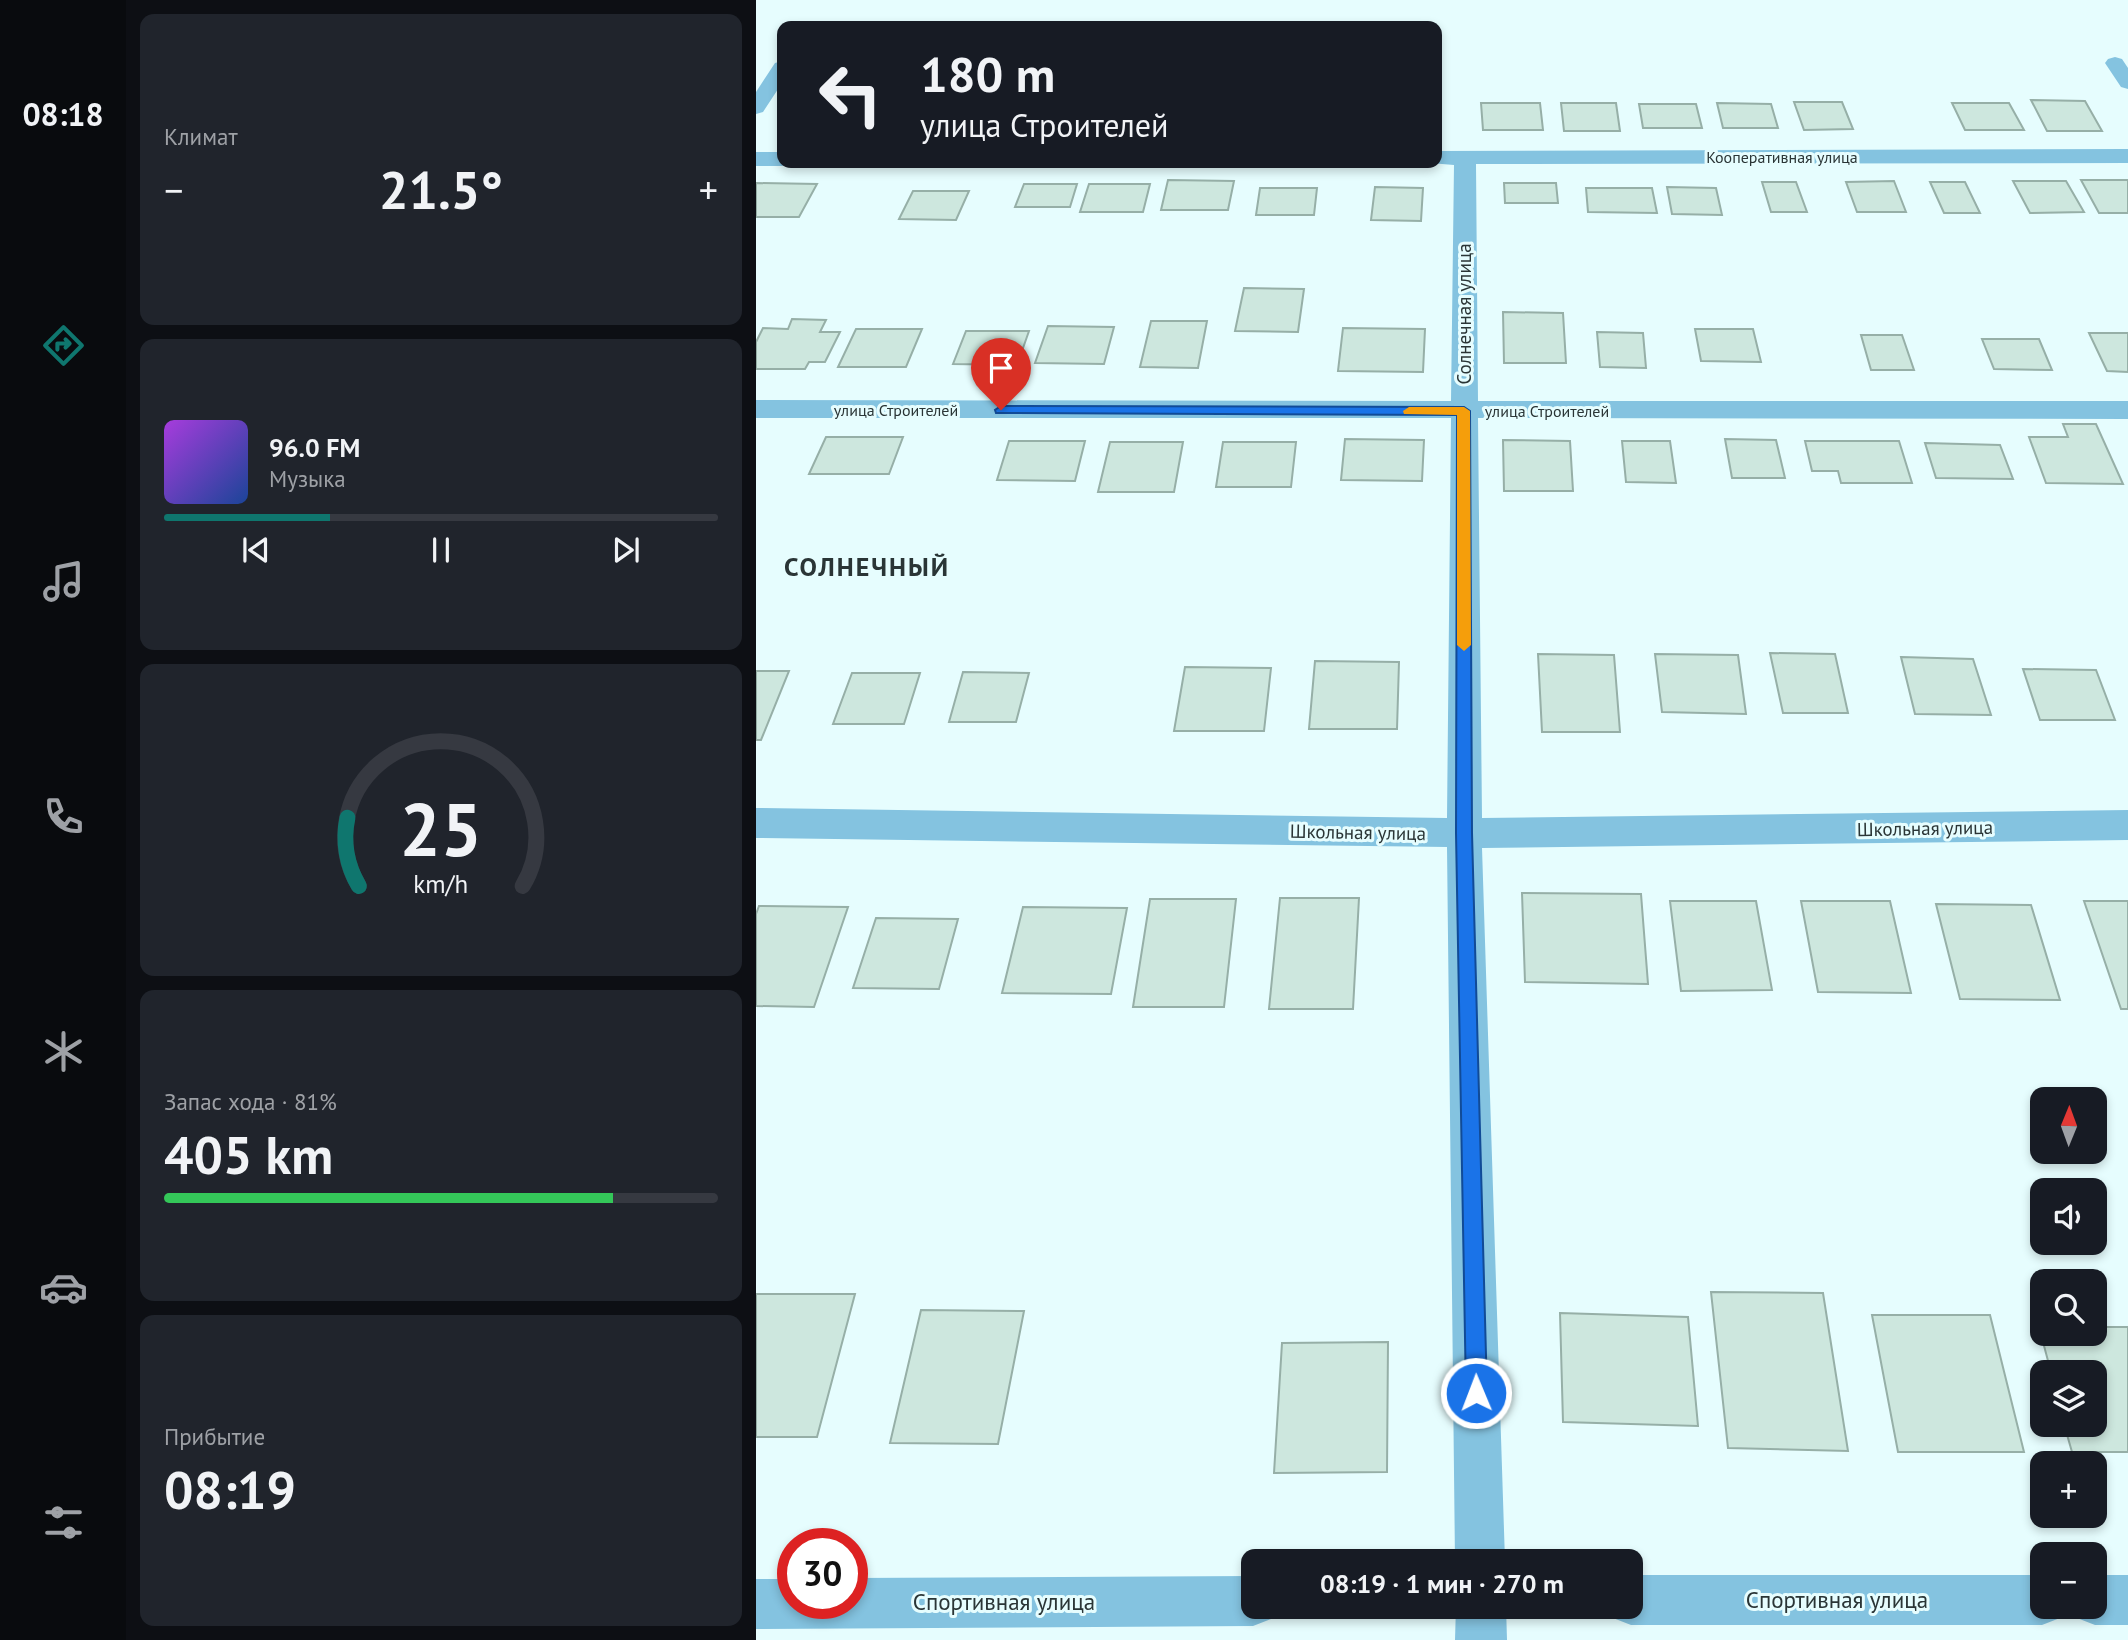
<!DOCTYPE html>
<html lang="ru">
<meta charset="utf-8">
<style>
body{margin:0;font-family:"PT Sans",sans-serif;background:#20242c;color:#f1f3f6;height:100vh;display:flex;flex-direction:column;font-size:26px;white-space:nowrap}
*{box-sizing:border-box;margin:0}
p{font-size:23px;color:#9ea1a6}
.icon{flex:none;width:38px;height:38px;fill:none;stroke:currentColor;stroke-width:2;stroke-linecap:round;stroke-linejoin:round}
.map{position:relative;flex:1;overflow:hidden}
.panel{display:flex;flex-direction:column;gap:14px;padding:14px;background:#0d0f14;width:630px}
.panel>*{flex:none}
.top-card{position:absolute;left:21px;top:21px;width:665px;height:147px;border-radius:14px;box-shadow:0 4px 10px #0003;background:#171b24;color:#f1f3f6;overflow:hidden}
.needle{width:46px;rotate:1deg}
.fabs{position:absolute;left:1274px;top:1087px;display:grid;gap:14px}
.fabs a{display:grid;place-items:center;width:77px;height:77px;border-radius:14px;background:#171b24;box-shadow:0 4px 10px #0003;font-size:35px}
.speed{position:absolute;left:21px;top:1528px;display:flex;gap:14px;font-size:35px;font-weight:700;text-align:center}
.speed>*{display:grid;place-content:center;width:91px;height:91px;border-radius:50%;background:#171b24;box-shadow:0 4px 10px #0003;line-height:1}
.speed .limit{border:10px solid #d22;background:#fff;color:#111}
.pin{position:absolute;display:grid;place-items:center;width:60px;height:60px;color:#fff;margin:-72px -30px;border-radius:50% 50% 50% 0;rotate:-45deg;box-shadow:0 0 7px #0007}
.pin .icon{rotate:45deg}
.me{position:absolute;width:77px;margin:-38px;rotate:359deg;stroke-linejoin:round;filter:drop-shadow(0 0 5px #0008)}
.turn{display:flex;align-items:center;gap:24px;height:147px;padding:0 28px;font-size:32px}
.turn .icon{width:91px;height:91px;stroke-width:2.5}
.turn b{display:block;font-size:49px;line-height:60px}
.big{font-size:52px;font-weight:800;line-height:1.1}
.panel .tile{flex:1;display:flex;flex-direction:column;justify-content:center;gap:10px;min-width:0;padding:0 24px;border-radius:14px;background:#20242c}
.panel .dial{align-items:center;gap:0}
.dial svg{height:182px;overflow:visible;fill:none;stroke:#363941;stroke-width:7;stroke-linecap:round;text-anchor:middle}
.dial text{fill:#f1f3f6;stroke:none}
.song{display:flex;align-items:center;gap:21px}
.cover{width:84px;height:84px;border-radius:10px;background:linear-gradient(135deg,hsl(280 70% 55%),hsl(220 70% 35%))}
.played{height:7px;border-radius:4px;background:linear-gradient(90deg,#0f766e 30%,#363941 30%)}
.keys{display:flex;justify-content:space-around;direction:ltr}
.heat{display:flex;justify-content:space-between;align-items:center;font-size:38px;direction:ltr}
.charge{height:10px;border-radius:5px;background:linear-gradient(90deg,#34c759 81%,#363941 0)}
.trip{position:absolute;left:485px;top:1549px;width:402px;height:70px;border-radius:14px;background:#171b24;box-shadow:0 4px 10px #0003;font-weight:800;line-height:70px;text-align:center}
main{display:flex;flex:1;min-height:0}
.dock{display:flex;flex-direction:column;width:126px;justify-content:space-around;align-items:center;background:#090b0e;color:#9ea1a6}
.dock .icon{width:49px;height:49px}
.dock .on{color:#0f766e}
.dock b{font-size:32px;color:#f1f3f6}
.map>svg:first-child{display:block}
.building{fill:#cde7de;stroke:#96afa7;stroke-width:2}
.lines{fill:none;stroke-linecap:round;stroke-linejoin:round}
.minor{fill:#84c3e0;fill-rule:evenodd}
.route{fill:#1a73e8;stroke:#114b97;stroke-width:2}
.slow{fill:#f59e0b}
.labels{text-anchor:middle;stroke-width:6;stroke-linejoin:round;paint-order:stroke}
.far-street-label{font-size:16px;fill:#2a3536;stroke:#e6fdfe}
.street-label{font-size:19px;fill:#2a3536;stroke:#e6fdfe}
.near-street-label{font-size:23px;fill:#2a3536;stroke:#e6fdfe}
.district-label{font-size:26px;font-weight:bold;letter-spacing:2px;fill:#2a3536;stroke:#e6fdfe}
</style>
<main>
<nav class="dock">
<b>08:18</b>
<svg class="icon on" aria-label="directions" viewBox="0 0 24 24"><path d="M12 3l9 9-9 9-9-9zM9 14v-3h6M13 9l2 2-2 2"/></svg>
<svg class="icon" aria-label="music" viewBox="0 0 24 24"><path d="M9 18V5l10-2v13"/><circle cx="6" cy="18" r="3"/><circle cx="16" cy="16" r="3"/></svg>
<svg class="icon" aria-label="phone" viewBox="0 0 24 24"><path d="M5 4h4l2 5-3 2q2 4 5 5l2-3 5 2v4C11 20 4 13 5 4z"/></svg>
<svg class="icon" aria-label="climate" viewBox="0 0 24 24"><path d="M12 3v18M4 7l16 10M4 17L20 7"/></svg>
<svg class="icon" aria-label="car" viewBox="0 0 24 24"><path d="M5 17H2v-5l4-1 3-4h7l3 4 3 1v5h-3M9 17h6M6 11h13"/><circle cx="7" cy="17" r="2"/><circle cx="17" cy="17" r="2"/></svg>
<svg class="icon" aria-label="filters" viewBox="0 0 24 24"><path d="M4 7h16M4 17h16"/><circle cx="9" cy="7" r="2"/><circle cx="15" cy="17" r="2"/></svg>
</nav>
<section class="panel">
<div class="tile"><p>Климат</p>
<div class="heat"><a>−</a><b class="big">21.5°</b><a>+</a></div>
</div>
<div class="tile">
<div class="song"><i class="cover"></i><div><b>96.0 FM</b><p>Музыка</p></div></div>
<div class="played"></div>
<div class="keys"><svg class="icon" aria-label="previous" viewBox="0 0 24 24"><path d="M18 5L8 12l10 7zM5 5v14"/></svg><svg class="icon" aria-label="pause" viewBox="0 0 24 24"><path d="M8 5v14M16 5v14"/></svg><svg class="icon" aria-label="next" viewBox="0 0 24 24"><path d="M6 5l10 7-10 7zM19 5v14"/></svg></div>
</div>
<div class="tile dial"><svg viewBox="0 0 100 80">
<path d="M14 69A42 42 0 1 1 86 69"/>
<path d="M14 69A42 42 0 0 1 9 39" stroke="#0f766e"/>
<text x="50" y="56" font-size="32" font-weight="700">25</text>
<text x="50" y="72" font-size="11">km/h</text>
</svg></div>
<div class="tile"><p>Запас хода · 81%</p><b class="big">405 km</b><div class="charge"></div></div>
<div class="tile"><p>Прибытие</p><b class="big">08:19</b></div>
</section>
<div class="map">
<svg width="1372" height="1640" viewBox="0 0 1372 1640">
<rect width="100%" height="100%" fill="#e6fdfe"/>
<!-- building -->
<path class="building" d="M 1275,100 L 1329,101 L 1346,131 L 1291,131 Z
M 1038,102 L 1086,102 L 1097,129 L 1048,130 Z
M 725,103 L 784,103 L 787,130 L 727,130 Z
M 805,103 L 860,103 L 864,131 L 808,131 Z
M 961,103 L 1015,104 L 1022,128 L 967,128 Z
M 1196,103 L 1253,103 L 1268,130 L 1209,130 Z
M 883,104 L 940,104 L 946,128 L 887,128 Z
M 412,180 L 478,181 L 472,210 L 405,210 Z
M 1325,180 L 1372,180 L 1372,213 L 1343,213 Z
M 1138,181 L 1150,212 L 1101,212 L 1090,182 Z
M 1257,181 L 1310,181 L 1328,212 L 1274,213 Z
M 1006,182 L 1040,182 L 1051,212 L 1015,212 Z
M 1174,182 L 1209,182 L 1224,213 L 1188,213 Z
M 0,183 L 61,184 L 43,217 L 0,217 Z
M 748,183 L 800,183 L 802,203 L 749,203 Z
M 268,184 L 321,184 L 314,207 L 259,207 Z
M 333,184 L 394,184 L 387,212 L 324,212 Z
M 619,187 L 667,188 L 665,221 L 615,220 Z
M 911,187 L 960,188 L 966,215 L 916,214 Z
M 504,188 L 561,188 L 558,215 L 500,215 Z
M 830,188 L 896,188 L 901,213 L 832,212 Z
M 157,191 L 213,191 L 200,220 L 143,219 Z
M 488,288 L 548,289 L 542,332 L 479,331 Z
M 747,312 L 807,313 L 810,363 L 748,363 Z
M 36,319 L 70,320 L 64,332 L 84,332 L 69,362 L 53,362 L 49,369 L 0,369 L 0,342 L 7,328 L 32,329 Z
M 395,321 L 451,321 L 442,368 L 384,367 Z
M 292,326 L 358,327 L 348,364 L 279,363 Z
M 587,328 L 669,329 L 667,372 L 582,371 Z
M 100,329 L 166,329 L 150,367 L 82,367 Z
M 939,329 L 997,329 L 1005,362 L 945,361 Z
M 210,331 L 273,331 L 261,365 L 197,364 Z
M 841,332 L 887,333 L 890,368 L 844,367 Z
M 1333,333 L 1372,333 L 1372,372 L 1351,371 Z
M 1105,335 L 1146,335 L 1158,370 L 1115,370 Z
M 1226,339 L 1283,339 L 1296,370 L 1238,369 Z
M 1307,424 L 1340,424 L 1367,484 L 1290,483 L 1273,437 L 1312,437 Z
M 70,437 L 147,437 L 133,474 L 53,474 Z
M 589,439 L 668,440 L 666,481 L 585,480 Z
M 969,439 L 1020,440 L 1029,478 L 976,478 Z
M 747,440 L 814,441 L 817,491 L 748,491 Z
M 253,441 L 329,441 L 319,481 L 241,480 Z
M 866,441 L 914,441 L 920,483 L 870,482 Z
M 1049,441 L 1143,441 L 1156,483 L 1085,483 L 1082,471 L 1056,471 Z
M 354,442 L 427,442 L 418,492 L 342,492 Z
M 467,442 L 540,442 L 535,487 L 460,487 Z
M 1169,443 L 1244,445 L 1257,479 L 1180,478 Z
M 1014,653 L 1079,654 L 1092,713 L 1027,713 Z
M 782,654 L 858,655 L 864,732 L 786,732 Z
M 899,654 L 982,655 L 990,714 L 906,712 Z
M 1145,657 L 1217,659 L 1235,715 L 1159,714 Z
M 559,661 L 643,662 L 641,729 L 553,729 Z
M 429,667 L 515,668 L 508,731 L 418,731 Z
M 1267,669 L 1340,670 L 1359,720 L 1284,720 Z
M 0,671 L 33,671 L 5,740 L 0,740 Z
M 207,672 L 273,673 L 260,722 L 193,722 Z
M 96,673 L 164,673 L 148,724 L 77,724 Z
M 766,893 L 885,894 L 892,984 L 769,982 Z
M 524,898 L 603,898 L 597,1009 L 513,1009 Z
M 394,899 L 480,899 L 468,1007 L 377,1007 Z
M 914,901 L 1000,901 L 1016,990 L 925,991 Z
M 1045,901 L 1134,901 L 1155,993 L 1062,992 Z
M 1328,901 L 1372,901 L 1372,1009 L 1365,1009 Z
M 1180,904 L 1275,905 L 1304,1000 L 1204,999 Z
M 3,906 L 92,907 L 58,1007 L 0,1006 L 0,914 Z
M 267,907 L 371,908 L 355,994 L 246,993 Z
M 120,918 L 202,919 L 183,989 L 97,988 Z
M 955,1292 L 1067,1293 L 1092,1451 L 972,1448 Z
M 0,1294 L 99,1294 L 61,1437 L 0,1437 Z
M 165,1310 L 268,1311 L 242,1444 L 134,1443 Z
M 804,1313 L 932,1317 L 942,1426 L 807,1422 Z
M 1116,1315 L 1234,1315 L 1268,1452 L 1142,1452 Z
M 1283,1327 L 1286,1327 L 1286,1334 L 1339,1334 L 1339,1327 L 1372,1327 L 1372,1452 L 1316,1452 L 1308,1424 L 1339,1424 L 1339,1372 L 1295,1372 Z
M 632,1342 L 631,1472 L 518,1473 L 526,1343 Z"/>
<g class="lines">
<!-- minor -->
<path class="minor" d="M 1359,57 L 1366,59 L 1372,68 L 1372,89 L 1365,87 L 1349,63 L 1352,59 Z
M 26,61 L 26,83 L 7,112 L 0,114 L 0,92 L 19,63 Z
M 1372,149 L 1372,163 L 720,164 L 722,401 L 1372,401 L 1372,419 L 722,418 L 726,818 L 1372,810 L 1372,840 L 726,848 L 749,1561 L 699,1561 L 691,847 L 0,838 L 0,808 L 691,818 L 695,418 L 0,418 L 0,400 L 695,401 L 698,165 L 674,163 L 681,163 L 681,151 Z
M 0,152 L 26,152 L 26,163 L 34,163 L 26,166 L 0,166 Z
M 875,1575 L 1286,1575 L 1286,1606 L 1309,1606 L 1304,1618 L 1286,1625 L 875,1625 L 857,1618 L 852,1606 L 875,1606 Z
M 1339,1575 L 1372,1575 L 1372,1625 L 1339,1625 L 1321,1618 L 1316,1606 L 1339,1606 Z
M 497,1576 L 497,1606 L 520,1606 L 515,1619 L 497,1626 L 0,1629 L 0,1579 L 37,1579 L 37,1603 L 96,1603 L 96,1578 Z
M 700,1606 L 750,1606 L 751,1640 L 699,1640 Z"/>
</g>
<!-- route -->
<path class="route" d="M 245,406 L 708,407 L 714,411 L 716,833 L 731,1393 L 728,1400 L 720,1404 L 713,1400 L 710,1393 L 700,833 L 701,415 L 240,413 L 239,410 Z"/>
<!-- slow -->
<path class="slow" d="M 653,407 L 708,407 L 714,411 L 715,645 L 708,651 L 701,645 L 701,415 L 648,414 L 647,411 Z"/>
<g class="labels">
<!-- far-street labels -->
<g class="far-street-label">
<text x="1026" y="163">Кооперативная улица</text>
<text x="140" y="416">улица Строителей</text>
<text x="791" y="417">улица Строителей</text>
</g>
<!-- street labels -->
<g class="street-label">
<text transform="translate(708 314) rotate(-90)" y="7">Солнечная улица</text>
<text transform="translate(1169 828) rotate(-1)" y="7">Школьная улица</text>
<text transform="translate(602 832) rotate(1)" y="7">Школьная улица</text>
</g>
<!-- near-street labels -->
<g class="near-street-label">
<text x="1081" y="1608">Спортивная улица</text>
<text x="248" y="1610">Спортивная улица</text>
</g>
<!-- district labels -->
<g class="district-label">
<text x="111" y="576">СОЛНЕЧНЫЙ</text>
</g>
</g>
</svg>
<div class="fabs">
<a><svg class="needle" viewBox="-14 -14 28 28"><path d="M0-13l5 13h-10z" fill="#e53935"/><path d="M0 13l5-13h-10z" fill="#9ea1a6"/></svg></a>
<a><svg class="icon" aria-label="sound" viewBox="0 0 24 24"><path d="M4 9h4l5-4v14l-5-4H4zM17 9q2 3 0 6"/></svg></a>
<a><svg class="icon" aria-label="search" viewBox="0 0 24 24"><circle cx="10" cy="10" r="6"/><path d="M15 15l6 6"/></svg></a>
<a><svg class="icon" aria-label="layers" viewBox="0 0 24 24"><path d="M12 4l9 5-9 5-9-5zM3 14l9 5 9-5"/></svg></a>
<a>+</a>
<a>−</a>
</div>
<div class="speed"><div class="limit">30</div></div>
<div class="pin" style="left:245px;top:410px;background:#d93025"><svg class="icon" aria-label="arrive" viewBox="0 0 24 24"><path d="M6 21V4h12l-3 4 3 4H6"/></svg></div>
<svg class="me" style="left:720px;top:1393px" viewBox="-20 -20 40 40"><circle r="17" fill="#1a73e8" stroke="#fff" stroke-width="3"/><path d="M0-11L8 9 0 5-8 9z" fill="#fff"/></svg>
<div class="trip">08:19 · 1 мин · 270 m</div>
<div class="top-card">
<div class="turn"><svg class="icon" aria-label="left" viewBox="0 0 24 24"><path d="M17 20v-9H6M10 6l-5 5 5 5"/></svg><div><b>180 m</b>улица Строителей</div></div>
</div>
</div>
</main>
